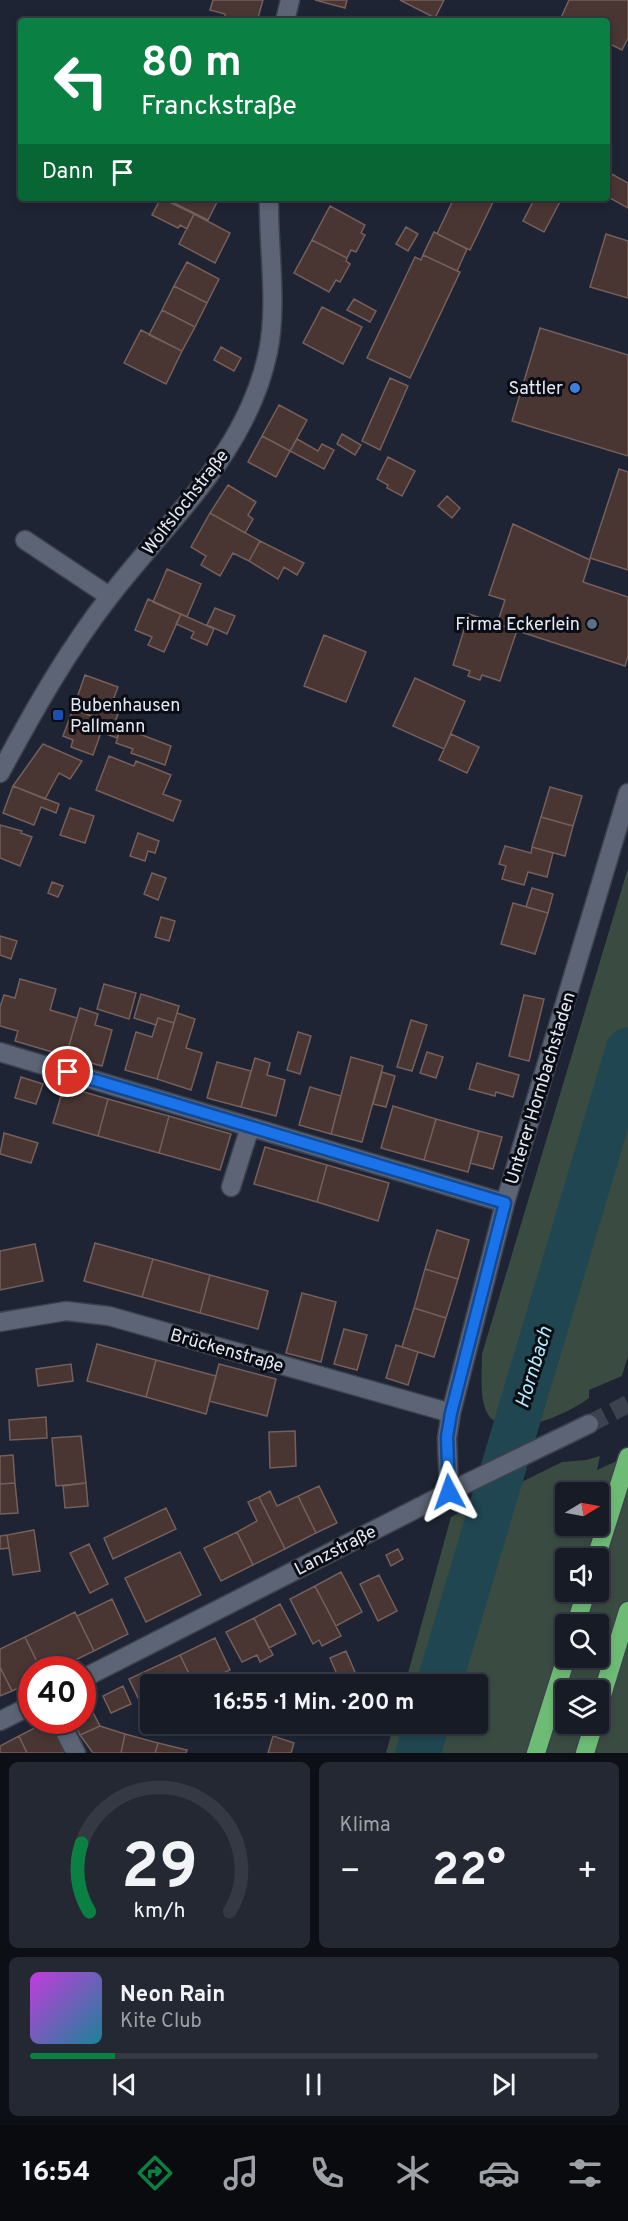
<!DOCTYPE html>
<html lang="de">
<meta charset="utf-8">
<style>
body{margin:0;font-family:Overpass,sans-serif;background:#232832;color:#f1f3f6;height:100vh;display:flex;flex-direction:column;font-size:22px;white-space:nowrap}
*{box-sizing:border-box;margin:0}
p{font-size:20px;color:#9ea1a7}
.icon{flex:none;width:33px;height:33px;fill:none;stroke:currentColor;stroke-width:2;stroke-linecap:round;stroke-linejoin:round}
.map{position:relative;height:1753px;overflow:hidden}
.drawer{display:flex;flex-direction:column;gap:9px;padding:9px;background:#0c0f15;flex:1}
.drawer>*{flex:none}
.guide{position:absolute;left:18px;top:18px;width:592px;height:183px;border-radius:6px;box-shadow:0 3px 9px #0003,0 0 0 2px #353943;background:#0b8043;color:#fff;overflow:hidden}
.needle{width:39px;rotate:80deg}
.fabs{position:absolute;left:555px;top:1482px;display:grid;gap:12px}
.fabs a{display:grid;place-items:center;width:54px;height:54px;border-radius:6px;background:#161b26;box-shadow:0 3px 9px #0003,0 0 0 2px #353943;font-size:30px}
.speed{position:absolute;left:18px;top:1656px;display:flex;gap:12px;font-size:30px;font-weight:700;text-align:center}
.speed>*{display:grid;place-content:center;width:78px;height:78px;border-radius:50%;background:#161b26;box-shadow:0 3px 9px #0003,0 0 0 2px #353943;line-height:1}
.speed .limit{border:9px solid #d22;background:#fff;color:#111}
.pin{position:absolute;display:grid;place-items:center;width:51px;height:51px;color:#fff;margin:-26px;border:3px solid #fff;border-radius:50%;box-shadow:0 2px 6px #0007}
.me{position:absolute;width:66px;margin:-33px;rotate:356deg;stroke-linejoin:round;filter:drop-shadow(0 0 4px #0008)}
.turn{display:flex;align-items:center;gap:21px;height:126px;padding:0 24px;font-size:27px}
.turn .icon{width:78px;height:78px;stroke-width:2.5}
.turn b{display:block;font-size:42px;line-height:51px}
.then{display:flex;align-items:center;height:57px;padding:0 24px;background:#0003;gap:12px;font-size:22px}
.big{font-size:45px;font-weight:700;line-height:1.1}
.drawer .card{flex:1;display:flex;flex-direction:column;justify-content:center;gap:9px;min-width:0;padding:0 21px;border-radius:9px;background:#232832}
.drawer .dial{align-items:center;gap:0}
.dial svg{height:156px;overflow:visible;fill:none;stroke:#353943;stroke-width:7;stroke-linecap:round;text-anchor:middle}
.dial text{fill:#f1f3f6;stroke:none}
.song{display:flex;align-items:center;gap:18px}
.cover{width:72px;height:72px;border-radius:9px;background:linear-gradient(135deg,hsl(290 70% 55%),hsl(190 70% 35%))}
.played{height:6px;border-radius:3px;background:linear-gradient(90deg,#0b8043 15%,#353943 15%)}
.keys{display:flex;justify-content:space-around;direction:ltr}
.heat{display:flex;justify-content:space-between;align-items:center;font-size:33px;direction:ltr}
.drawer .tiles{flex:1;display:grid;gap:9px;grid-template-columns:1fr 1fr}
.card:last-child{grid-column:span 2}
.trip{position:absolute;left:140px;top:1674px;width:348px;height:60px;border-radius:6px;background:#161b26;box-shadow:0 3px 9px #0003,0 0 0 2px #353943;font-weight:700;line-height:60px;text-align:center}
.tab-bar{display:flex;height:96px;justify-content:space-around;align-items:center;background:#090b0f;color:#9ea1a7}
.tab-bar .icon{width:42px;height:42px}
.tab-bar .current{color:#0b8043}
.tab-bar b{font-size:27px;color:#f1f3f6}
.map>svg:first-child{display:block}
.green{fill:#3a4c41;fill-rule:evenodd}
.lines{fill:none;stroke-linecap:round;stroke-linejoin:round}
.river{stroke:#1f4651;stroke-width:45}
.building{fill:#493532;stroke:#755f5b;stroke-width:1.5}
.minor-tunnel{stroke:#3c4250;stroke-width:18;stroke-dasharray:18 9;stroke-linecap:butt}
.minor-casing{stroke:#3d424e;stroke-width:21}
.highway-casing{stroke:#3d424e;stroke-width:21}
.minor{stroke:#5c6475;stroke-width:18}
.highway{stroke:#6dbb75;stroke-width:18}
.route-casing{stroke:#114b97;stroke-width:15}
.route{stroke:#1a73e8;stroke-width:10}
.shop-dot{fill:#3f7fe0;stroke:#0b0d14;stroke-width:2}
.service-dot{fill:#5c6f8a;stroke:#0b0d14;stroke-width:2}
.transit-dot{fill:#1a4fb4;stroke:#0b0d14;stroke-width:2}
.labels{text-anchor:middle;stroke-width:6;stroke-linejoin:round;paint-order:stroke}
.poi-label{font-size:18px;fill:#e5e9f4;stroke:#0b0d14;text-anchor:end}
.street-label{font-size:18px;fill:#e5e9f4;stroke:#0b0d14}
.water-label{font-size:20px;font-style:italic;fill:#b2ebfc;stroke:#0b0d14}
</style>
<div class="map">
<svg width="628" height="1753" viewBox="0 0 628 1753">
<rect width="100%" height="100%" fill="#1e2433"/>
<!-- green -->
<path class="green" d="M 628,868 L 628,1356 L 622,1376 L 589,1390 L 589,1398 C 568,1414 495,1449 484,1405 C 480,1391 482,1368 482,1354 Z
M 600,1456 L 597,1470 L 628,1456 L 628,1753 L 386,1753 L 394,1724 L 477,1724 L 477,1684 L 405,1684 L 451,1517 L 562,1462 L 586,1460 ZM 566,1492 L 598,1492 L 598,1526 L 566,1526 ZM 566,1558 L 598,1558 L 598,1592 L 566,1592 ZM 566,1624 L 598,1624 L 598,1658 L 566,1658 ZM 566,1690 L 598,1690 L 598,1724 L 566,1724 Z"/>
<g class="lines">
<!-- river -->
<path class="river" d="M 439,1684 L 628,1050
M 418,1753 L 427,1724"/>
</g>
<!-- building -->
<path class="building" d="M 213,0 L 263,0 L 257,21 L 239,21 L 225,17 L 225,14 L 210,10 Z
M 315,0 L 347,0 L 345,8 Z
M 400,0 L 444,0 L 435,18 Z
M 569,0 L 628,0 L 628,38 L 622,50 L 608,43 L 608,21 L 560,20 Z
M 608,172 L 628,183 L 628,208 L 608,197 Z
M 161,198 L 194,214 L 187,229 L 180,225 L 178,228 L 152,215 Z
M 164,198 L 219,198 L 208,220 Z
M 454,198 L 495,198 L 470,250 L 437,234 Z
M 535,198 L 562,198 L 544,232 L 523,221 Z
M 330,206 L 365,225 L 361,233 L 365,235 L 356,252 L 351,250 L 347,258 L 312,240 Z
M 194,214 L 230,233 L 215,263 L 179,244 Z
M 406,227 L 418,234 L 408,251 L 396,244 Z
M 434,232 L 467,249 L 457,271 L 423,255 Z
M 606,234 L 628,241 L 628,298 L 590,287 Z
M 312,240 L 347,258 L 346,261 L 350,264 L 340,282 L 336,280 L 329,292 L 294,273 Z
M 423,255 L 460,272 L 410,378 L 367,358 L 415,257 L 421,260 Z
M 187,262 L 219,279 L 207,303 L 174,286 Z
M 174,286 L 207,303 L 195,327 L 162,310 Z
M 354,299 L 376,311 L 370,322 L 347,310 Z
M 322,307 L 362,327 L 343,364 L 303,343 Z
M 162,310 L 195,327 L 182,351 L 149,335 Z
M 540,328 L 628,355 L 628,456 L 512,421 Z
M 141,330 L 182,351 L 166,384 L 124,363 Z
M 221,347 L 241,358 L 234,371 L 214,360 Z
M 390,378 L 408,386 L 380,450 L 362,441 Z
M 279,405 L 307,420 L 290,451 L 262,436 Z
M 342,434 L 361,445 L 355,455 L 337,444 Z
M 262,436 L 290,451 L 276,477 L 248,462 Z
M 297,439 L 318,451 L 322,444 L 334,450 L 324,469 L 290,451 Z
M 388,457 L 415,471 L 402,496 L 387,488 L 388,485 L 377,479 Z
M 619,469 L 628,472 L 628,570 L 590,558 Z
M 228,485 L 256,502 L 248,515 L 253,519 L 245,533 L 210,513 Z
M 447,496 L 460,508 L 452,518 L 438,506 Z
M 210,513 L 260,541 L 249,561 L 233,553 L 220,576 L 201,565 L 206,556 L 191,547 Z
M 513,524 L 590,560 L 583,582 L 628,597 L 628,656 L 625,666 L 497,624 L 505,600 L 489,595 Z
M 260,541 L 304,563 L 297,575 L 284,567 L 278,579 L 249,561 Z
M 167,569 L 201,584 L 187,617 L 153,602 Z
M 148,599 L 181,614 L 164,652 L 148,645 L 152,637 L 135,630 Z
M 215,608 L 235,616 L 227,634 L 207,625 Z
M 181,614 L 214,629 L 207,645 L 191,638 L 194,632 L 176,624 Z
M 469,614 L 517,630 L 500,681 L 482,675 L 480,680 L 468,676 L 470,671 L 453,665 Z
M 324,635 L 366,652 L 346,702 L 304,686 Z
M 85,675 L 118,687 L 109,711 L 118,714 L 114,725 L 73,709 Z
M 415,678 L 465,701 L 444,749 L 393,726 Z
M 73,709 L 105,721 L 93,755 L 71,747 L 73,740 L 63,736 Z
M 105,721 L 121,727 L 117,738 L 101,732 Z
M 121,727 L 171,746 L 165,765 L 131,753 L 133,749 L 116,743 Z
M 451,734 L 479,747 L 467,773 L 439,760 Z
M 43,744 L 82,761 L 70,779 L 59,773 L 45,799 L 13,786 Z
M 109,756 L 134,766 L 136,761 L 171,775 L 163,794 L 181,801 L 173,821 L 96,790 Z
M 13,786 L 59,804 L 56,813 L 41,807 L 34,825 L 3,813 Z
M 550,787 L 582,796 L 573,826 L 541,817 Z
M 70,808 L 94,816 L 85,843 L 60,835 Z
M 541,817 L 573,826 L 565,856 L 532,847 Z
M 0,825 L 22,831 L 21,833 L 32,837 L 20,866 L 0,858 Z
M 138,833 L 159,841 L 155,853 L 148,851 L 145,861 L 130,856 Z
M 505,846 L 531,853 L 532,847 L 553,853 L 547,877 L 528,872 L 524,885 L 502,879 L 506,866 L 499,864 Z
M 152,873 L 166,878 L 158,900 L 144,894 Z
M 52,882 L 63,886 L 58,897 L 48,893 Z
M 532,888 L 553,894 L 548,913 L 526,907 Z
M 513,903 L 548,913 L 535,954 L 501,944 Z
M 161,917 L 175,921 L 169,941 L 155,937 Z
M 0,936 L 17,941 L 11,959 L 0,955 Z
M 20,979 L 56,989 L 50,1010 L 77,1018 L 66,1056 L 15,1041 L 18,1031 L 0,1026 L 0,1007 L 4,995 L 15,998 Z
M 104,984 L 136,993 L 129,1019 L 97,1009 Z
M 141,994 L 179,1006 L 174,1023 L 158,1018 L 156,1025 L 134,1018 Z
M 524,995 L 544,999 L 529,1061 L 509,1056 Z
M 80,1008 L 98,1014 L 95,1025 L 112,1030 L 102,1066 L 66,1056 Z
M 177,1013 L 195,1019 L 186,1048 L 202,1053 L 191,1090 L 157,1079 Z
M 158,1018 L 174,1023 L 157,1079 L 125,1070 L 136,1032 L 152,1037 Z
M 411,1020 L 427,1025 L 412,1071 L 397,1067 Z
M 298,1032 L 311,1036 L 300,1074 L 287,1070 Z
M 427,1052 L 443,1057 L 436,1078 L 420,1073 Z
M 351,1057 L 383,1066 L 362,1142 L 331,1134 Z
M 255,1058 L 270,1063 L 267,1075 L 285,1080 L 276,1116 L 241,1107 Z
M 217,1062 L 251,1071 L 241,1107 L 207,1098 Z
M 477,1063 L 519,1075 L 513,1097 L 496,1092 L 495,1096 L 469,1089 Z
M 382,1072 L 395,1076 L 386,1107 L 373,1104 Z
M 21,1077 L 43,1084 L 36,1104 L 15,1098 Z
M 64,1086 L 108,1099 L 98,1136 L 53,1123 Z
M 310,1087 L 341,1096 L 331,1134 L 299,1125 Z
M 108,1099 L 169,1116 L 159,1153 L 98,1136 Z
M 393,1106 L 436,1119 L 424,1160 L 381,1148 Z
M 169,1116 L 231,1134 L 220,1170 L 159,1153 Z
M 436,1119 L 479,1131 L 468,1172 L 424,1160 Z
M 479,1131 L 502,1137 L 493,1169 L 470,1163 Z
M 4,1133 L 38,1143 L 31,1163 L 0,1154 Z
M 265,1147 L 327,1165 L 317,1202 L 254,1184 Z
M 327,1165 L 389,1183 L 378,1221 L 317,1202 Z
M 437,1230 L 469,1240 L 458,1279 L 425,1269 Z
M 95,1243 L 153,1259 L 142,1297 L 84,1281 Z
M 35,1244 L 43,1281 L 0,1290 L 0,1251 Z
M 153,1259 L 210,1275 L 200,1313 L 142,1297 Z
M 425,1269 L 458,1279 L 446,1318 L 414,1308 Z
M 210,1275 L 268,1291 L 258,1329 L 200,1313 Z
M 302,1293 L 336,1302 L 321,1362 L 286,1353 Z
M 414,1308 L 446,1318 L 434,1357 L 402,1347 Z
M 344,1329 L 367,1335 L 357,1370 L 334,1364 Z
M 97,1344 L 156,1360 L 146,1397 L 87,1381 Z
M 396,1345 L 418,1352 L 408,1385 L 386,1378 Z
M 156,1360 L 216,1376 L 206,1414 L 146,1397 Z
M 71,1364 L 73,1381 L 38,1386 L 36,1369 Z
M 219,1364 L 276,1379 L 267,1416 L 209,1401 Z
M 46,1417 L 47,1438 L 10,1440 L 9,1420 Z
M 295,1431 L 296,1466 L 270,1468 L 269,1432 Z
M 81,1436 L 86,1483 L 56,1486 L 52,1438 Z
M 13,1455 L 15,1483 L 0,1484 L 0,1456 Z
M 15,1483 L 18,1513 L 0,1514 L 0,1484 Z
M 86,1483 L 88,1506 L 65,1508 L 63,1486 Z
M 319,1486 L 337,1523 L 316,1533 L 298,1496 Z
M 270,1491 L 277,1506 L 298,1496 L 316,1533 L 285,1549 L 259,1497 Z
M 259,1497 L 285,1549 L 253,1565 L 237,1532 L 257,1521 L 248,1502 Z
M 166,1508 L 176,1529 L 113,1559 L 104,1538 Z
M 34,1530 L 40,1571 L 13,1575 L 7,1535 Z
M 237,1532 L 253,1565 L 221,1581 L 204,1548 Z
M 7,1535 L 9,1548 L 0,1549 L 0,1536 Z
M 89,1544 L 108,1584 L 90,1593 L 70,1553 Z
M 398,1549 L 403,1559 L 391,1566 L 386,1555 Z
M 180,1552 L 201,1595 L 146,1622 L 125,1578 Z
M 341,1572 L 362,1612 L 336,1626 L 315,1586 Z
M 379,1575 L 397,1611 L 378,1621 L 360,1584 Z
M 315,1586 L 341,1636 L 322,1646 L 319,1640 L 313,1644 L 290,1599 Z
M 112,1599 L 128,1634 L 94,1651 L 77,1616 Z
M 280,1604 L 296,1634 L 269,1648 L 254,1618 Z
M 75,1612 L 94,1651 L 55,1670 L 41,1670 L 25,1637 Z
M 254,1618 L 273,1655 L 260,1662 L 257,1655 L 242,1662 L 226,1632 Z
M 25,1637 L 41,1670 L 32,1670 L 32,1681 L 12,1691 L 0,1667 L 0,1649 Z
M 215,1638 L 230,1670 L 201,1684 L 194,1684 L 180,1655 Z
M 346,1651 L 355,1672 L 339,1679 L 330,1658 Z
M 180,1655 L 194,1684 L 150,1684 L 150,1698 L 140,1702 L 129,1679 Z
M 0,1667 L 12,1691 L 0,1696 Z
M 243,1675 L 247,1684 L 231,1684 L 229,1681 Z
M 123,1686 L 131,1704 L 111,1713 L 103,1696 Z
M 87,1701 L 100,1726 L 80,1735 L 73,1720 L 82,1720 L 82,1703 Z
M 50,1720 L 66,1753 L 27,1753 L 19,1736 Z
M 100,1726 L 125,1734 L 121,1753 L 93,1753 L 80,1735 Z
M 125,1734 L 158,1743 L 155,1753 L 121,1753 Z
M 19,1736 L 27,1753 L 0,1753 L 0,1746 Z
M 273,1736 L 294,1743 L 291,1753 L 268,1753 Z
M 158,1743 L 187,1750 L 186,1753 L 155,1753 Z"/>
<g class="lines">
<!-- minor-tunnel -->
<path class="minor-tunnel" d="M 589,1424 L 628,1404"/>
<!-- minor casing -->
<g class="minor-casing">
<path id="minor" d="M 285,21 L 290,0
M 25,540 L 109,596
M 0,773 C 33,712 67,651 110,596 C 170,518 247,453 268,352 C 278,304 268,247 269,198
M 0,1052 L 505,1203
M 231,1187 L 250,1127
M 0,1322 L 66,1311 L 109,1316 L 451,1413
M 449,1492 L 447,1438 L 451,1413 L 505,1203 L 628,793
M 82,1679 L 455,1489 L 589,1424
M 59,1720 L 76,1753
M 0,1721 L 32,1705"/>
</g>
<!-- highway casing -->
<g class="highway-casing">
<path id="highway" d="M 596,1558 L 628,1457
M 576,1624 L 586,1592
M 598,1708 L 628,1611
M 536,1753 L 566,1658
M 585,1753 L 594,1724"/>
</g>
<!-- minor -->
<use href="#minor" class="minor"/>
<!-- highway -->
<use href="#highway" class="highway"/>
</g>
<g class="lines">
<!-- route casing -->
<g class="route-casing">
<path id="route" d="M 68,1072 L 505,1203 L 451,1413 L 447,1437 L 449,1492"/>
</g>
<!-- route -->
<use href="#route" class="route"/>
</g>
<!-- markers -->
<circle class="shop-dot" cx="575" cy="388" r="6"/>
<circle class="service-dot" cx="592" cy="624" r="6"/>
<rect class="transit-dot" x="52" y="709" width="12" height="12" rx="3"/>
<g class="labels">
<!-- poi labels -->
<g class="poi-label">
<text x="563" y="394">Sattler</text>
<text x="580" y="630">Firma Eckerlein</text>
<text x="70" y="711" text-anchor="start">Bubenhausen<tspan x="70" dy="21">Pallmann</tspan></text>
</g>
<!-- street labels -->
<g class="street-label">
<text transform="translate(185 502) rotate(-52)" y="6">Wolfslochstraße</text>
<text transform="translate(540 1088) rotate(-73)" y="6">Unterer Hornbachstaden</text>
<text transform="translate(227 1350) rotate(16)" y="6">Brückenstraße</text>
<text transform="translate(335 1550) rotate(-27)" y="6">Lanzstraße</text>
</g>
<!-- water labels -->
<g class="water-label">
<text transform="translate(533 1367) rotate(-73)" y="7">Hornbach</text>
</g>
</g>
</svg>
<div class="fabs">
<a><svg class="needle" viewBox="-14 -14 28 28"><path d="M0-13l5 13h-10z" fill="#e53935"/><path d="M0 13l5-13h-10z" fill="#9ea1a7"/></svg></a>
<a><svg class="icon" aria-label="sound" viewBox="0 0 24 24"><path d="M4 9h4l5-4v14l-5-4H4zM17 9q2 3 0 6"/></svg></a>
<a><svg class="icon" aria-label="search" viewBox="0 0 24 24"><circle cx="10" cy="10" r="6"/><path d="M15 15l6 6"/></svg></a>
<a><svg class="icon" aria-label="layers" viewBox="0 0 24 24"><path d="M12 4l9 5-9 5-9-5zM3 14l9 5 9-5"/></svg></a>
</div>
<div class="speed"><div class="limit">40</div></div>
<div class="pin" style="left:68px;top:1072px;background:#d93025"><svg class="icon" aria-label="arrive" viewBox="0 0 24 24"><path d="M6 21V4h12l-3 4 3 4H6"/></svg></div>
<svg class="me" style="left:449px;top:1492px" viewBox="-20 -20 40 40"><path d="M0-17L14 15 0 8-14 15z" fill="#1a73e8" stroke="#fff" stroke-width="4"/></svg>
<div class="trip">16:55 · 1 Min. · 200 m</div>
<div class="guide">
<div class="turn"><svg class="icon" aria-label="left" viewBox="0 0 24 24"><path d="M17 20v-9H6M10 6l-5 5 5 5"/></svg><div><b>80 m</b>Franckstraße</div></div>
<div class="then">Dann<svg class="icon" aria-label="arrive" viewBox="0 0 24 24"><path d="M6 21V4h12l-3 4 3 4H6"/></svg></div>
</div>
</div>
<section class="drawer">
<div class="tiles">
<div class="card dial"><svg viewBox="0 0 100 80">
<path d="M14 69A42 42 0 1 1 86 69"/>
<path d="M14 69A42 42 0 0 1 10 34" stroke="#0b8043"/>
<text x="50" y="56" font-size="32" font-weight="700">29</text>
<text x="50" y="72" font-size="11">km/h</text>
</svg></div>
<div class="card"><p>Klima</p>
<div class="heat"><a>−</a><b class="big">22°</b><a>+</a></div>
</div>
<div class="card">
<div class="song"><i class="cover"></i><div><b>Neon Rain</b><p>Kite Club</p></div></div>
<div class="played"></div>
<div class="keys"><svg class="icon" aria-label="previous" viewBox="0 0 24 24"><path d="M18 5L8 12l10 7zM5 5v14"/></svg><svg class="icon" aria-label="pause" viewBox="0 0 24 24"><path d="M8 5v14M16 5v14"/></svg><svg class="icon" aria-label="next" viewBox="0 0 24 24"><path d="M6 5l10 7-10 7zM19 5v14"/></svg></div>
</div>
</div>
</section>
<nav class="tab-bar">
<b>16:54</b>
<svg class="icon current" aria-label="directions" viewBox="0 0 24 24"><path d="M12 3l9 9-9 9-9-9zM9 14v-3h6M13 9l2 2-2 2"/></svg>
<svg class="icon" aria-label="music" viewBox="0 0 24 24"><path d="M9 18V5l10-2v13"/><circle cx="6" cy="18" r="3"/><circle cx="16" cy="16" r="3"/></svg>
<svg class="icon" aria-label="phone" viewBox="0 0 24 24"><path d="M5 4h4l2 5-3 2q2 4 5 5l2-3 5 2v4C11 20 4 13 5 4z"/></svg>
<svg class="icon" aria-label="climate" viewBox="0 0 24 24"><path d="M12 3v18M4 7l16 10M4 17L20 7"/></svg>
<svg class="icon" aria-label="car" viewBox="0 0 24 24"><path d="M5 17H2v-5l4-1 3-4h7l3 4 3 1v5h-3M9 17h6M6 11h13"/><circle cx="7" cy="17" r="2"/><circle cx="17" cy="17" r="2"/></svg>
<svg class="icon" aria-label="filters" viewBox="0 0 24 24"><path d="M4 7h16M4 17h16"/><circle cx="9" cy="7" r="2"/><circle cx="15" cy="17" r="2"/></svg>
</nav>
